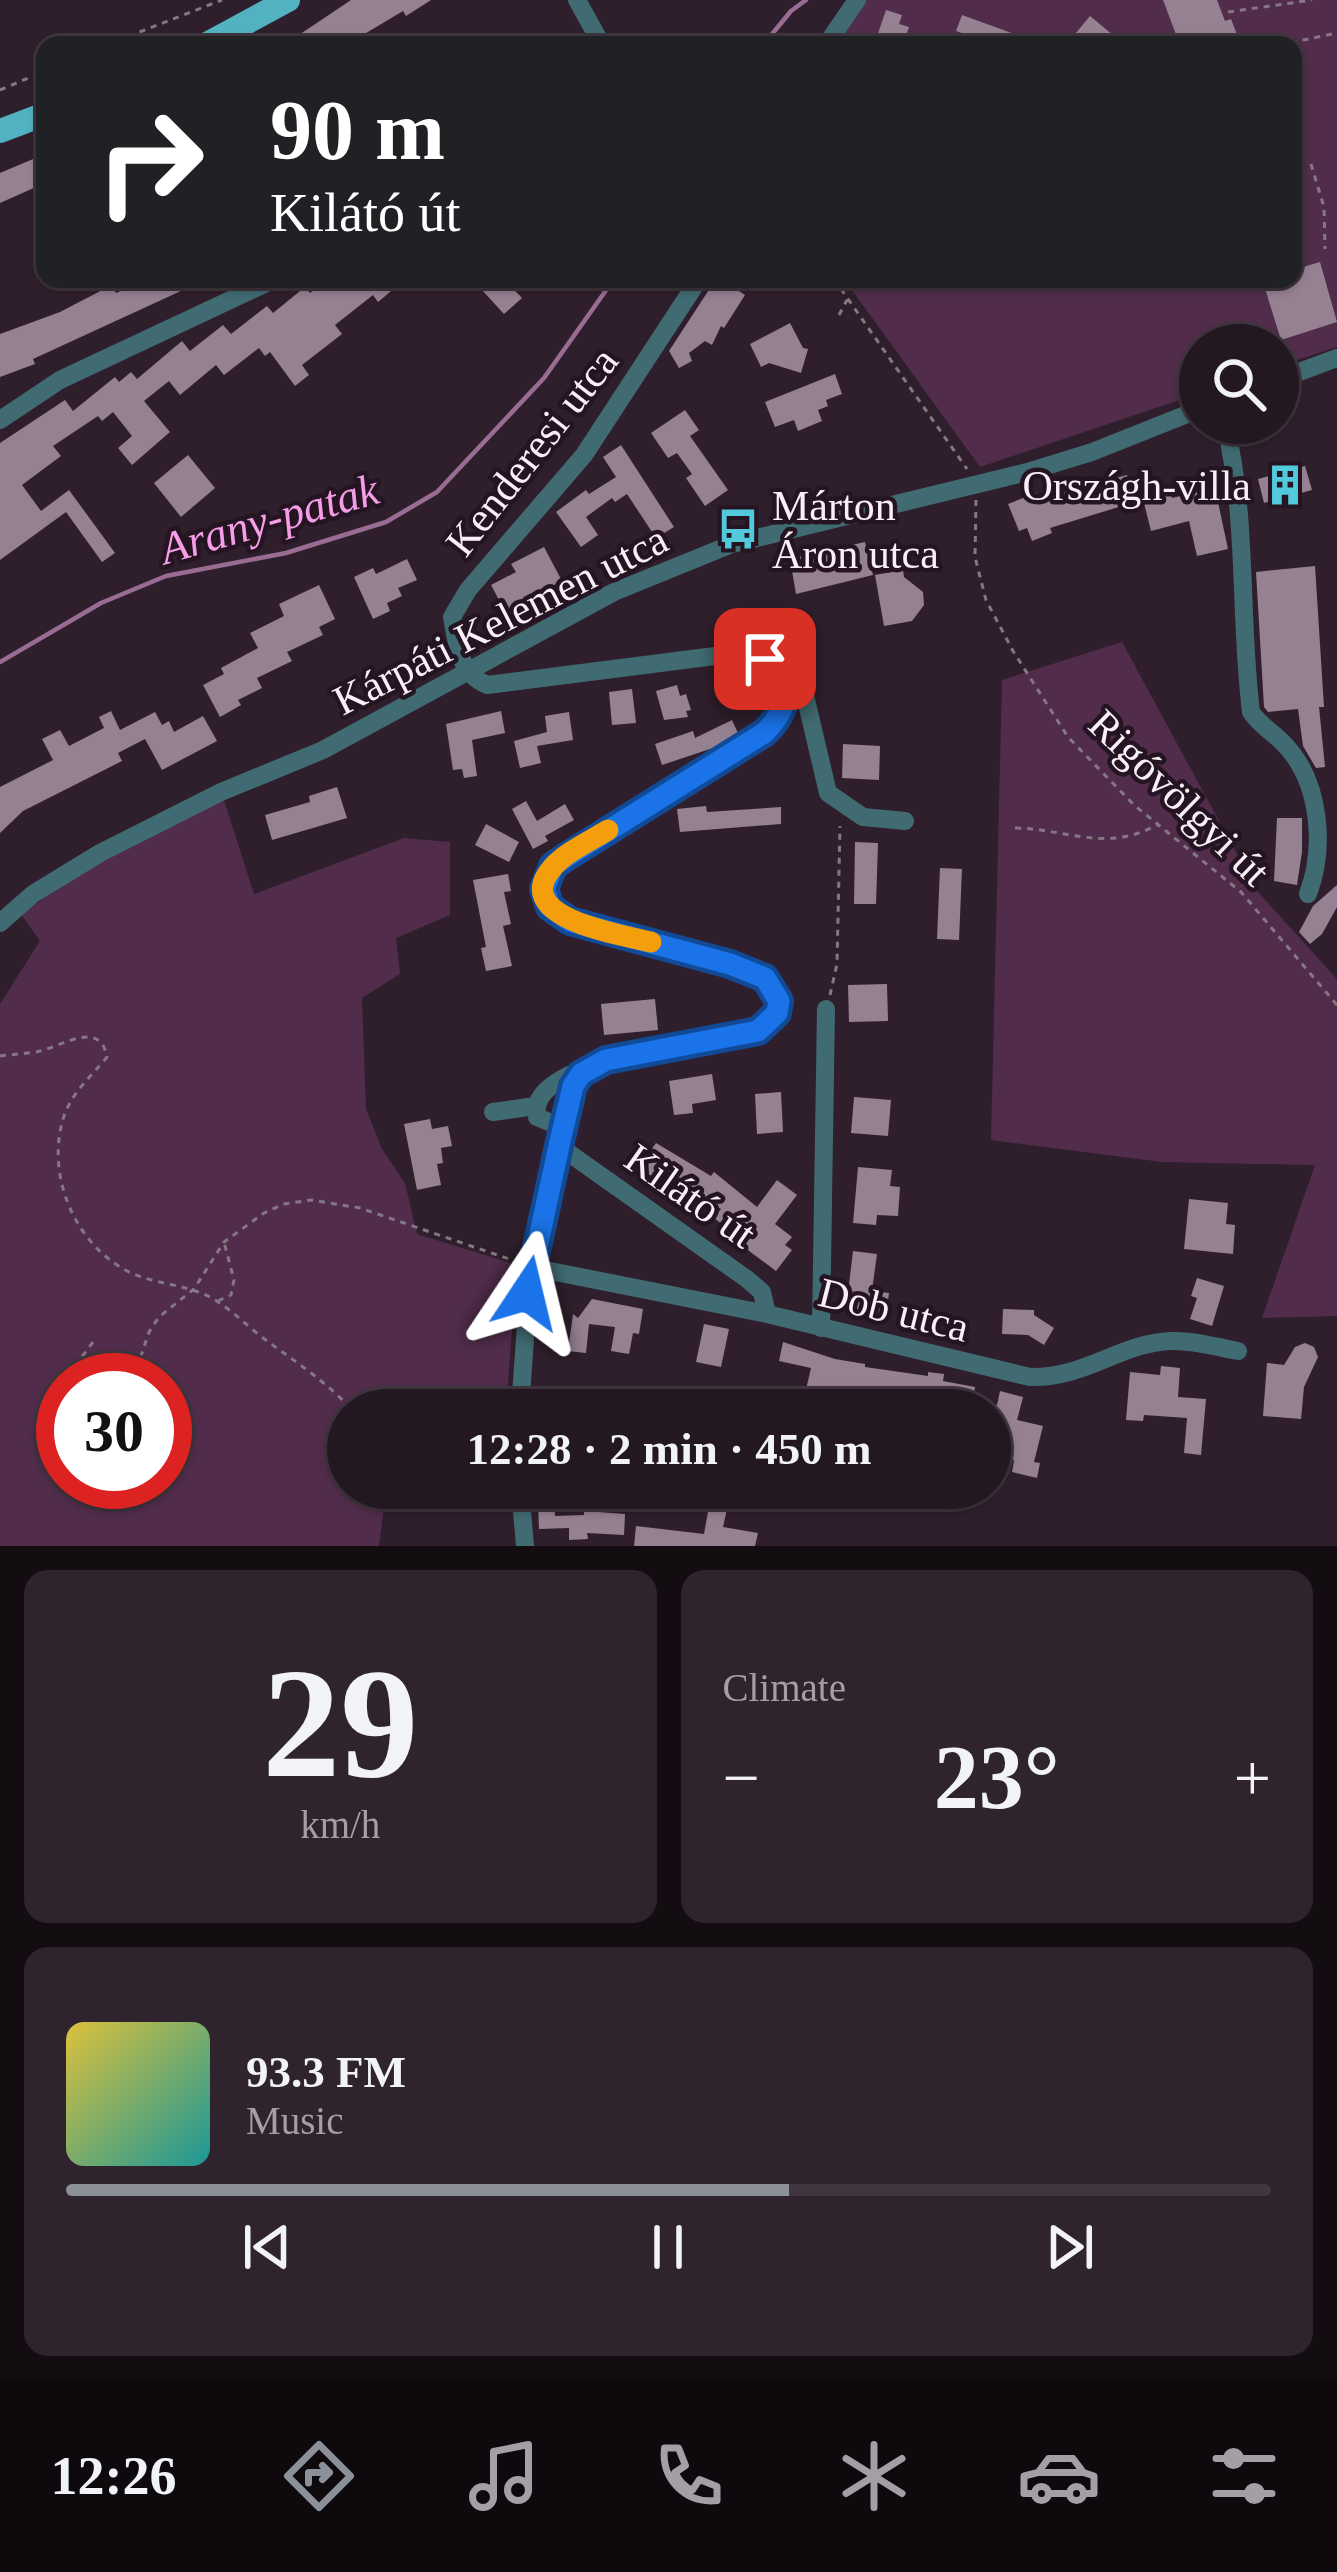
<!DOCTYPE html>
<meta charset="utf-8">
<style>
body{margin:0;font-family:Georgia,serif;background:#2f242e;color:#f1f3f6;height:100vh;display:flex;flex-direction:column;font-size:45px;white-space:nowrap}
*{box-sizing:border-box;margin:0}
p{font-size:39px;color:#a39fa5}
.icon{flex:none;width:66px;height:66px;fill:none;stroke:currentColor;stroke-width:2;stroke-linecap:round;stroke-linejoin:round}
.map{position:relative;height:1546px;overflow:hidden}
.panel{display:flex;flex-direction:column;gap:24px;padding:24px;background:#130d12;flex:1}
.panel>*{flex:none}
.guide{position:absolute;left:36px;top:36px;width:1266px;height:252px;border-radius:24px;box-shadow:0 3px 9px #0004,0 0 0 3px #40363f;background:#202124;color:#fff;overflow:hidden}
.controls{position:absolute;left:1179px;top:324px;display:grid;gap:24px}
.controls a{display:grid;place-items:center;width:120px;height:120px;border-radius:50%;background:#231721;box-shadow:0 3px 9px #0004,0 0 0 3px #40363f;font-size:60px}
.speed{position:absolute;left:36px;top:1353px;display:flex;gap:24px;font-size:60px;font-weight:700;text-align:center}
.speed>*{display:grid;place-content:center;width:156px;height:156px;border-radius:50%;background:#231721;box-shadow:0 3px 9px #0004,0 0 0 3px #40363f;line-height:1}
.speed .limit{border:18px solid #d22;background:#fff;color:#111}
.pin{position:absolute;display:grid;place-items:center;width:102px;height:102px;color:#fff;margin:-51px;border-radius:24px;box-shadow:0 6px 18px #0006}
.me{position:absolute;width:132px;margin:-66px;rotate:10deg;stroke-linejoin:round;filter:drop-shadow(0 0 9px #0008)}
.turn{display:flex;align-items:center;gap:42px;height:252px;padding:0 36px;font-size:54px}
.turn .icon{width:156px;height:156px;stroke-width:2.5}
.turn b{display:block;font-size:84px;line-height:102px}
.big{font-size:90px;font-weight:600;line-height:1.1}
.panel .tile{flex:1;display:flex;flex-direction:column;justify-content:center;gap:18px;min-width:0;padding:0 42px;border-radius:24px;background:#2f242e}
.panel .dial{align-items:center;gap:0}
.dial b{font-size:156px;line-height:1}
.song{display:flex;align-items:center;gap:36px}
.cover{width:144px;height:144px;border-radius:18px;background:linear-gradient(135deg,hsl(50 70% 55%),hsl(180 70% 35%))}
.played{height:12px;border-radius:6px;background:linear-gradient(90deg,#8c9099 60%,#40363f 60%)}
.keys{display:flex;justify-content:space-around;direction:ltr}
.heat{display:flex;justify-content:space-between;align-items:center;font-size:66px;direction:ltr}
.panel .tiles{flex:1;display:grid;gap:24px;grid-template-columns:1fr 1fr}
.tile:last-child{grid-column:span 2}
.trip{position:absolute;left:327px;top:1389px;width:684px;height:120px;border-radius:60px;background:#231721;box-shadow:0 3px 9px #0004,0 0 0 3px #40363f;font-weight:600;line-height:120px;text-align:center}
.tab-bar{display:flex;height:192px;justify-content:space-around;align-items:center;background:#0e090d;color:#a39fa5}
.tab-bar .icon{width:84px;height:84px}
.tab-bar .active{color:#8c9099}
.tab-bar b{font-size:54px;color:#f1f3f6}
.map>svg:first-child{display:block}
.green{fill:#512d4b;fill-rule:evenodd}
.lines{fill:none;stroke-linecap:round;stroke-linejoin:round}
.stream{stroke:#996d93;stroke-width:4.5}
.building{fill:#968192}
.path{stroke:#857783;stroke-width:3;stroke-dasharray:6 6;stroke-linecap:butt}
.minor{stroke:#416b72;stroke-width:18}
.major{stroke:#52b2c1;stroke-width:24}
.route-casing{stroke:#114b97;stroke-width:30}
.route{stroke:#1a73e8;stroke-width:21}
.slow{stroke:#f59e0b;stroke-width:21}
.labels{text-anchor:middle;stroke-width:9;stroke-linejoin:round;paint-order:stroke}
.street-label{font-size:42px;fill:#faeff8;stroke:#251522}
.poi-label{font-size:42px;fill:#faeff8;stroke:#251522;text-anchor:end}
.water-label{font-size:45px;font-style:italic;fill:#f59de6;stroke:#251522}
</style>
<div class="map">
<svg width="1337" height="1546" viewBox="0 0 1337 1546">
<rect width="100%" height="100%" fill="#2f1f2c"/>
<!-- green -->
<path class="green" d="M 866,0 L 1337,0 L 1337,347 L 1278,366 L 1278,345 L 1200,345 L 1200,393 L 980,467 L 844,279 L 1293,279 L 1293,45 L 835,45 Z
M 1122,642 L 1257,891 L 1337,979 L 1337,1316 L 1262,1318 L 1315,1165 L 1162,1162 L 991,1140 L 1002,680 Z
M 224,800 L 254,894 L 404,838 L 450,842 L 450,915 L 396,938 L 400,974 L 362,998 L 366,1109 L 382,1149 L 405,1183 L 417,1234 L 517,1265 L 507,1396 L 411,1400 L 409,1410 L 348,1410 L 348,1488 L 400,1488 L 400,1492 L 386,1491 L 379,1546 L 0,1546 L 0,1004 L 40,941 L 21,914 L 101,860 ZM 63,1380 L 165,1380 L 165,1482 L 63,1482 Z"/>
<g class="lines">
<!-- stream -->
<path class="stream" d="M 763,45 L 791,11 L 806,0
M 0,662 L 101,603 L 166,576 L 286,553 L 386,522 L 437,492 L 544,378 L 614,279"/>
</g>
<!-- building -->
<path class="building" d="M 351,0 L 431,0 L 406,16 L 403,11 L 346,45 L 284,45 Z
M 1163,0 L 1217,0 L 1225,21 L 1231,19 L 1238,37 L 1217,45 L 1180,45 Z
M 886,10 L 902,15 L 899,24 L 909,27 L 904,42 L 895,39 L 893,45 L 874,45 Z
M 962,15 L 1017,35 L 1013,45 L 995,45 L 956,31 Z
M 1090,16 L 1125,45 L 1066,45 Z
M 45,154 L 45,183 L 0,203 L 0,173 Z
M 1320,262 L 1337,322 L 1281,340 L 1262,279 L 1293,279 L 1293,270 Z
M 149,279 L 207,279 L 33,359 L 35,364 L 0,377 L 0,334 L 60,312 L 112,285 L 116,293 Z
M 328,279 L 389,279 L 396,287 L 378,302 L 373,295 L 335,325 L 342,334 L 302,365 L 309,375 L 295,386 L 270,352 L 265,356 L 259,348 L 224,375 L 216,365 L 180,395 L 169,381 L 144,401 L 170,432 L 132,465 L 118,448 L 132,436 L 113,412 L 102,421 L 98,416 L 53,446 L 61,456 L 22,485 L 41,511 L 69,490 L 115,553 L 102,562 L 66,512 L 0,560 L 0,443 L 65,400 L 73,411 L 115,377 L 119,382 L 131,372 L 137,379 L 182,341 L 190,351 L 223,325 L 231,334 L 267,306 L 273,313 L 305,287 L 310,293 Z
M 494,279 L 504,279 L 522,298 L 504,314 L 482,290 Z
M 716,279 L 743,279 L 736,289 L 745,295 L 724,328 L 721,326 L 712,345 L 705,341 L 689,353 L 692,361 L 679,368 L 669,351 Z
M 790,323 L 803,348 L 808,349 L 801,373 L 769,363 L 761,367 L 750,344 Z
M 835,374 L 842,394 L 826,400 L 828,406 L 818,410 L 822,421 L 798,431 L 794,420 L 775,427 L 765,402 Z
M 685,410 L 699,430 L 690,436 L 728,490 L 705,506 L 686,478 L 692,474 L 677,453 L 668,458 L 651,433 Z
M 621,445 L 674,527 L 656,538 L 627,494 L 615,502 L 612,498 L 586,517 L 598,535 L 581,547 L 556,512 L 586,490 L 589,494 L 616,477 L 603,457 Z
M 188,455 L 215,488 L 181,517 L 154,483 Z
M 1305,466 L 1312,490 L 1264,503 L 1258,479 Z
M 1127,475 L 1135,502 L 1050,528 L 1052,533 L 1032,541 L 1027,528 L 1019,531 L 1008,504 L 1036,493 L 1039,499 Z
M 1169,488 L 1172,498 L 1215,488 L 1228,549 L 1197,556 L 1189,521 L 1151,531 L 1142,495 Z
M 865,542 L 873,575 L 796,594 L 790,559 Z
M 544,547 L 562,581 L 505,611 L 491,585 L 516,572 L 511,564 Z
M 407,559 L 417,580 L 398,588 L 402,596 L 387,603 L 390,611 L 373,619 L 354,577 L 373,568 L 376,574 Z
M 1315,566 L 1324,707 L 1319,707 L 1325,767 L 1316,768 L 1303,746 L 1298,709 L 1268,712 L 1264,707 L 1256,572 Z
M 903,570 L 904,577 L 923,592 L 924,605 L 912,621 L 884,626 L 875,575 Z
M 319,585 L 335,619 L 319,627 L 323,635 L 287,652 L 292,661 L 257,678 L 262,688 L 238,700 L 241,705 L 220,717 L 203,685 L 224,674 L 221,668 L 258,648 L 250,633 L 284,616 L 279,604 Z
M 677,685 L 680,696 L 686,694 L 691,710 L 686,711 L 688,717 L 664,720 L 656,691 Z
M 632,689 L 636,723 L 612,725 L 609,692 Z
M 111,711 L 120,730 L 155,712 L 162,725 L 169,721 L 174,732 L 203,716 L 217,741 L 162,770 L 145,739 L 118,753 L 122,761 L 23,811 L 0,833 L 0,787 L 53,760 L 42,739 L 60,730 L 69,746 L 104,728 L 99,717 Z
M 501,711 L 505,733 L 472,740 L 477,776 L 464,778 L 462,769 L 453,770 L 446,724 Z
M 569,712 L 573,740 L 537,746 L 541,763 L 520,768 L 514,741 L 547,732 L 545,716 Z
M 732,720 L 738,733 L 716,747 L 662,765 L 655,744 L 693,731 L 695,738 Z
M 843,744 L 880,746 L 879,780 L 842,778 Z
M 337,787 L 347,818 L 272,840 L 265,815 L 310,802 L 309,796 Z
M 526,801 L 537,821 L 565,804 L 574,820 L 545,836 L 548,841 L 533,849 L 512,809 Z
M 706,806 L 707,812 L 781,807 L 781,824 L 680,832 L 677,809 Z
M 1277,818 L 1302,818 L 1302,852 L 1297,885 L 1274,881 Z
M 486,824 L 519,842 L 509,862 L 475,845 Z
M 855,842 L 878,843 L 876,904 L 854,904 Z
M 940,868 L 962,869 L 959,940 L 937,939 Z
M 508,874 L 511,891 L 504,892 L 511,924 L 503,926 L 512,966 L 486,971 L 481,948 L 486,947 L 473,880 Z
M 1337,885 L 1337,907 L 1322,934 L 1310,944 L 1299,932 L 1313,906 Z
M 887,984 L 888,1021 L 849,1022 L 848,985 Z
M 655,999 L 658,1030 L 604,1035 L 601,1004 Z
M 712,1074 L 716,1100 L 692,1104 L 693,1113 L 674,1115 L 669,1081 Z
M 781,1092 L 783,1132 L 757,1134 L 755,1094 Z
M 854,1097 L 891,1100 L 888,1136 L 851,1133 Z
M 430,1119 L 432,1129 L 448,1126 L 452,1146 L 441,1148 L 443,1163 L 437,1164 L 441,1185 L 417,1190 L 404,1124 Z
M 656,1143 L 711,1176 L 714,1172 L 757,1207 L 777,1180 L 797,1195 L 775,1224 L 792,1237 L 785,1245 L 792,1250 L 776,1271 L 733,1239 L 736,1235 L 714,1218 L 721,1209 L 690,1187 L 685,1194 L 659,1175 L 656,1179 L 639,1168 Z
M 858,1167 L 892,1170 L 890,1186 L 900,1187 L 898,1216 L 877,1215 L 876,1225 L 853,1223 Z
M 1189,1199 L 1228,1203 L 1226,1224 L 1235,1225 L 1233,1254 L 1184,1249 Z
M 853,1251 L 877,1254 L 872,1291 L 889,1293 L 886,1315 L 846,1310 Z
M 1197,1278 L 1224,1286 L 1212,1326 L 1190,1319 L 1197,1298 L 1191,1296 Z
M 592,1299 L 643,1309 L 639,1334 L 633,1333 L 629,1354 L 611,1351 L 615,1327 L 589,1324 L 586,1353 L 568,1351 L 573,1314 L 578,1318 Z
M 1003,1309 L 1034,1310 L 1034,1315 L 1054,1328 L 1044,1345 L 1028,1335 L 1002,1334 Z
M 704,1324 L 729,1329 L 721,1367 L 696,1362 Z
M 783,1342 L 835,1359 L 865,1364 L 865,1367 L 928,1376 L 928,1372 L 944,1374 L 943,1381 L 975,1387 L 973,1399 L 997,1405 L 1000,1391 L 1023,1397 L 1017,1420 L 1043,1426 L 1034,1462 L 1040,1463 L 1037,1478 L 1012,1472 L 1014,1460 L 990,1454 L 990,1410 L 949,1410 L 950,1403 L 902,1396 L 900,1410 L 889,1410 L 805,1394 L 811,1368 L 779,1361 Z
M 1305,1343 L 1314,1347 L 1318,1357 L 1304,1387 L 1301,1419 L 1263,1416 L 1267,1363 L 1284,1365 L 1295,1347 Z
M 1161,1366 L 1180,1368 L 1178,1397 L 1206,1399 L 1201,1455 L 1184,1453 L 1187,1418 L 1144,1415 L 1143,1421 L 1126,1420 L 1130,1372 L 1160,1375 Z
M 585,1488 L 600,1488 L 598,1512 L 625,1514 L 624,1535 L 587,1533 L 588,1539 L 569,1540 L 569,1528 L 539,1529 L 538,1501 L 554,1501 L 555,1516 L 584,1515 Z
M 709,1506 L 727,1509 L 723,1527 L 758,1533 L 755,1546 L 634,1546 L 636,1526 L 704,1534 Z"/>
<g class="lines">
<!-- path -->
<path class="path" d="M 1228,12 L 1312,0
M 106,45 L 222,0
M 1279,45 L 1337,33
M 0,90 L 45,71
M 1311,164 L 1324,207 L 1325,249
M 834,279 L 967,469
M 839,315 L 847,300
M 976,500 L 975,557 L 986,600 L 1013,651 L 1068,737 L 1134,805 L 1241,892 L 1337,1005
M 1015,828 C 1069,829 1104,853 1157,825
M 830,995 L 837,964 L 840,826
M 0,1056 C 13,1054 28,1054 40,1051 C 63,1046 100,1019 107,1057 C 91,1077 73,1091 64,1116 C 45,1174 74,1244 129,1272 C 154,1284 183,1284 208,1296 C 227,1306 242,1321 259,1335 C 291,1359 325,1380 352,1410
M 218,1301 L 231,1295 L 234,1280 L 224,1242
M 93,1342 L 81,1358 L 82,1370 L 95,1380
M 133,1380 L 149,1332 L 159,1317 L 194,1289 L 224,1242 L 264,1213 L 284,1204 L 311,1200 L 360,1208 L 512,1260
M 348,1402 L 389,1395 L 506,1388
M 402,1488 L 407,1499"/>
<!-- minor -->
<path class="minor" d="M 577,0 L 602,45
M 826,45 L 857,0
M 1278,380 L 1337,358
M 0,420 L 60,380 L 275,279
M 1225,423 C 1248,519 1239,615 1251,712 C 1261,727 1275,733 1286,746 C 1321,784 1325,849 1308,894
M 778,668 L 800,674 L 828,793 L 863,817 L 905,821
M 0,923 L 33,894 L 100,853 L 221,792 L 323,750 L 614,592 L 732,544 L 1027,472 L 1092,452 L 1200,409
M 493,1112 L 535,1106
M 563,1128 L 537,1117 C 525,1056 716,1044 758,1031 L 777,1013 L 779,1001 L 765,978 L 749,969 L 570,921 L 550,907 L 544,889 L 553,866 L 565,857 L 764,733 C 813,687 779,654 723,655 L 487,685 C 459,673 457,645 452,617 L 468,590 L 584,455 L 699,279
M 559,1146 L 747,1279 L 762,1292 L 767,1314
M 530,1267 L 767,1314 L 1030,1377 C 1087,1378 1120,1343 1171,1341 C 1193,1340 1216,1347 1238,1351
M 821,1328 L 826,1009
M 520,1410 L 530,1267 L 573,1086 L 587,1069
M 520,1488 L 525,1546"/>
<!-- major -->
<path class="major" d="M 205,45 L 288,0
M 0,131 L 45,114"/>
</g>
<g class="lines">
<!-- route casing -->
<g class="route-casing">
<path id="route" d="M 527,1293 L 559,1146 L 573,1086 L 581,1074 L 606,1060 L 758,1031 L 777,1013 L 779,1001 L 765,978 L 730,964 L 570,921 L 550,907 L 544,889 L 553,866 L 566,857 L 764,733 C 789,709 795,680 765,659"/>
</g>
<!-- route -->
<use href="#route" class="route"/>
<!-- slow -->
<path class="slow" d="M 608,830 C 590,841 566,852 553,867 C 507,918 623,935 651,942"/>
</g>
<!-- icons -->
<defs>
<g id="building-bare" transform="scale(3.24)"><path d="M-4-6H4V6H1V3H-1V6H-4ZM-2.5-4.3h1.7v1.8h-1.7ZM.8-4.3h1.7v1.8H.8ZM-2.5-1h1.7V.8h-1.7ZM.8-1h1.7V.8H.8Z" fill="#53cadc" stroke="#251522" stroke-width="2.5" paint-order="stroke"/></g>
<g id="bus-bare" transform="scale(3.24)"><path d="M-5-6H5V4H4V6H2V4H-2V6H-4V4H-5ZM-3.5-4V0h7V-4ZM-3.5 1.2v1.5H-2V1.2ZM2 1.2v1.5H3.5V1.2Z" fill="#53cadc" stroke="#251522" stroke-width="2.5" paint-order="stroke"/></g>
</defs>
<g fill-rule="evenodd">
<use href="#building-bare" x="1285" y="485"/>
<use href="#bus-bare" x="738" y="529"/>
</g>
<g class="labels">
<!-- street labels -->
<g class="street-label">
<text transform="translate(531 451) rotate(-52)" y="15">Kenderesi utca</text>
<text transform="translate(500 619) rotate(-27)" y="15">Kárpáti Kelemen utca</text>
<text transform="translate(1180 797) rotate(44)" y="15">Rigóvölgyi út</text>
<text transform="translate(691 1195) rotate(35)" y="15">Kilátó út</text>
<text transform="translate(894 1309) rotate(14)" y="15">Dob utca</text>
</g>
<!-- poi labels -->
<g class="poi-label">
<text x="1251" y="500">Országh-villa</text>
<text x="772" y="520" text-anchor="start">Márton<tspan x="772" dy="48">Áron utca</tspan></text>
</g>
<!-- water labels -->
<g class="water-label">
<text transform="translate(269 518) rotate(-16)" y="16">Arany-patak</text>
</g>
</g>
</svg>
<div class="controls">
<a><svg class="icon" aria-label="search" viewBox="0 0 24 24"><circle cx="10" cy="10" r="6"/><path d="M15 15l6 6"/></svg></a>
</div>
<div class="speed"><div class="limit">30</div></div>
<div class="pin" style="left:765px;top:659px;background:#d93025"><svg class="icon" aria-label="arrive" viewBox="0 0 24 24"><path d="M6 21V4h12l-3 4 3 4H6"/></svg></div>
<svg class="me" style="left:527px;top:1293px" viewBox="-20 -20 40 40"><path d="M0-17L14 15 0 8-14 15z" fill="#1a73e8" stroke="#fff" stroke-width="4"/></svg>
<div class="trip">12:28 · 2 min · 450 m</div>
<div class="guide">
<div class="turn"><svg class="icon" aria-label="right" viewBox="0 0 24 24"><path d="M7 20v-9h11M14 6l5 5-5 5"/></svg><div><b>90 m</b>Kilátó út</div></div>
</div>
</div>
<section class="panel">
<div class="tiles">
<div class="tile dial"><b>29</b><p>km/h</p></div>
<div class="tile"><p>Climate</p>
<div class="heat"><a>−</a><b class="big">23°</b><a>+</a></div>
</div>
<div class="tile">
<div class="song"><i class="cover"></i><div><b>93.3 FM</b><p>Music</p></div></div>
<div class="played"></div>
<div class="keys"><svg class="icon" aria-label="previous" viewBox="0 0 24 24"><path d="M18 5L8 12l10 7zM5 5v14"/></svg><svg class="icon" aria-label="pause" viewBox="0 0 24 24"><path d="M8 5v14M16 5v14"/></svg><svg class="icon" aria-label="next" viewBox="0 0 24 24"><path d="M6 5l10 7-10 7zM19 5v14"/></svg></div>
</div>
</div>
</section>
<nav class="tab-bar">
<b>12:26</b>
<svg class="icon active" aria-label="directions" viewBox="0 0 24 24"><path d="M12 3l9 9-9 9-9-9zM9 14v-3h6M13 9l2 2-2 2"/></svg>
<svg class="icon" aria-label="music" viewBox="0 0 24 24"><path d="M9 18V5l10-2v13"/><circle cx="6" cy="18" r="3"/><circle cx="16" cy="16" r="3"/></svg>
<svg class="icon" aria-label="phone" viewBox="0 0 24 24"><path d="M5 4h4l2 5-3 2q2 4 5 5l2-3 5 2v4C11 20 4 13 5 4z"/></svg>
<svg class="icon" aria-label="climate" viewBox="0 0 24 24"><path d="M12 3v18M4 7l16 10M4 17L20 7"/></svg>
<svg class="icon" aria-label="car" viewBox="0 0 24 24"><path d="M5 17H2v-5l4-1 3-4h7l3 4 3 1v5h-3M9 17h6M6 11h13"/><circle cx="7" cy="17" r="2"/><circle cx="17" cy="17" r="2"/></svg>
<svg class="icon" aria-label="filters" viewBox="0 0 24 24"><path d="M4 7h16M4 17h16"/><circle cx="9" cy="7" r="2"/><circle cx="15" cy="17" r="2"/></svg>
</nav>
